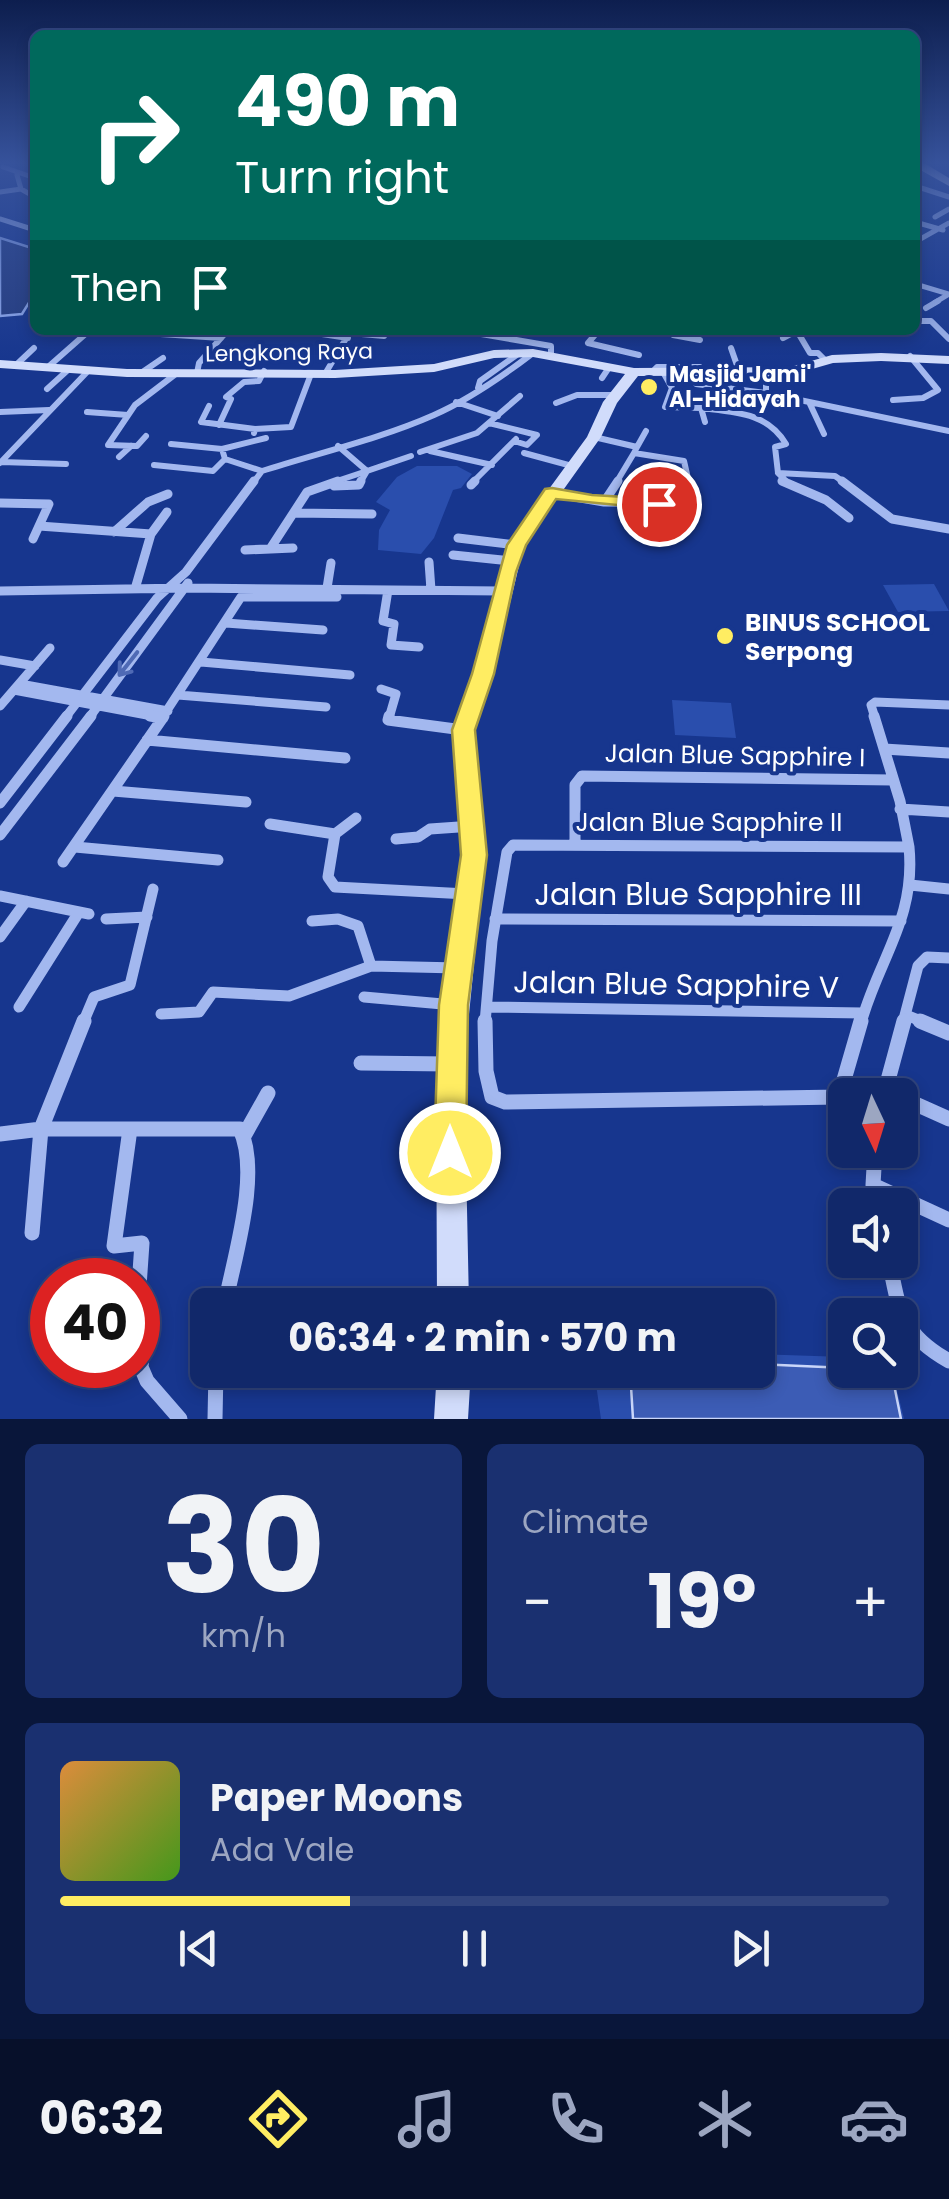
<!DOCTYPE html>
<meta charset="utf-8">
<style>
body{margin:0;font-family:Poppins,sans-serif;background:#1a3070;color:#f1f3f6;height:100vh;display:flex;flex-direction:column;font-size:38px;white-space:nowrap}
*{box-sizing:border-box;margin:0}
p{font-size:32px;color:#9ca6c1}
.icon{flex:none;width:55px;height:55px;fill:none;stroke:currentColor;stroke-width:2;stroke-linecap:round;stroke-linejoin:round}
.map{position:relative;height:1419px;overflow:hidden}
.sheet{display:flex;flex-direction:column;gap:25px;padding:25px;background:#09163a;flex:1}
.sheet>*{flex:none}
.top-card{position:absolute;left:30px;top:30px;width:890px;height:305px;border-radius:15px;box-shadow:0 5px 15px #0003,0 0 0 2px #30447e;background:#00695c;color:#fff;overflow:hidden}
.needle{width:65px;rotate:176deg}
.fabs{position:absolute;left:828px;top:1078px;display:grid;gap:20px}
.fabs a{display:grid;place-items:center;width:90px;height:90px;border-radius:15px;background:#11286a;box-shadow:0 5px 15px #0003,0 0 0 2px #30447e;font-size:50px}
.speed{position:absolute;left:30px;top:1258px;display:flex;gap:20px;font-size:50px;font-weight:700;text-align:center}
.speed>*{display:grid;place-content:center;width:130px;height:130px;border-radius:50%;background:#11286a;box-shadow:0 5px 15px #0003,0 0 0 2px #30447e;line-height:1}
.speed .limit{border:15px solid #d22;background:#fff;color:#111}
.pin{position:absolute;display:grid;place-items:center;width:85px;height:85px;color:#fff;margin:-42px;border:5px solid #fff;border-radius:50%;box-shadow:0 2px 10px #0007}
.me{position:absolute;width:110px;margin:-55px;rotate:0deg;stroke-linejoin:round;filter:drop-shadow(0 0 8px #0008)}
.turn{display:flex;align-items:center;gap:35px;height:210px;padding:0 40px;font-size:45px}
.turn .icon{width:130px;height:130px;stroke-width:2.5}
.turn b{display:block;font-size:70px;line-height:85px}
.then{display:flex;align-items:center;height:95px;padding:0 40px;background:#0003;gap:20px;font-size:38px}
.big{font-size:75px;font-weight:700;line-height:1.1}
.sheet .widget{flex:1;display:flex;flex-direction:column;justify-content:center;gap:15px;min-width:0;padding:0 35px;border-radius:15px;background:#1a3070}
.sheet .dial{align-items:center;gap:0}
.dial b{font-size:130px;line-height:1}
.song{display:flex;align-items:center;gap:30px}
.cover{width:120px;height:120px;border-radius:15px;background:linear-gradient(135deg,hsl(30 70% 55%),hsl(100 70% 35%))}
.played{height:10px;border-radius:5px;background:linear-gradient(90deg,#ffed62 35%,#30447e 35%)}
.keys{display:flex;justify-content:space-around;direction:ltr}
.heat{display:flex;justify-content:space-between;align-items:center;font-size:55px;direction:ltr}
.sheet .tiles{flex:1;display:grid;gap:25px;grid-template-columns:1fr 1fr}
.widget:last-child{grid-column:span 2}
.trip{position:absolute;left:190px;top:1288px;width:585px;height:100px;border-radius:15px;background:#11286a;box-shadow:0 5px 15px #0003,0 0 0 2px #30447e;font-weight:700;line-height:100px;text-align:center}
.tab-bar{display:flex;height:160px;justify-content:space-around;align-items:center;background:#07102a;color:#9ca6c1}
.tab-bar .icon{width:70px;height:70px}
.tab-bar .active{color:#ffed62}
.tab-bar b{font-size:45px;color:#f1f3f6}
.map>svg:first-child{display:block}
.green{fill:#2a4ead}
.water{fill:#253c7f;stroke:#96b0f2;stroke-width:2.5}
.building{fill:#3c5cb5;stroke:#cad7fb;stroke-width:2.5}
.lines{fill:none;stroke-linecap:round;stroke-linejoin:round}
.street-far4{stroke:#a3b8ef;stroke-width:5}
.street-far3{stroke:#a3b8ef;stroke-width:6}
.street-far2{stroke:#a3b8ef;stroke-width:9}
.street-far1{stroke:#a3b8ef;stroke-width:11}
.street{stroke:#a3b8ef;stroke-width:15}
.secondary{fill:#d1dcfb;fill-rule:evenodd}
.primary{fill:#ecf0ff;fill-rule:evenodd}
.oneway{stroke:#4f6ab5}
.route{fill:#ffed62;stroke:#a69a40;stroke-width:2.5}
.poi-dot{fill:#ffed62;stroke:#17368e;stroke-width:4}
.labels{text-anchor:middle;stroke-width:8;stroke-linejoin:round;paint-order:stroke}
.far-street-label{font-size:22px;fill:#fff;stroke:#17368e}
.far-poi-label{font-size:22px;font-weight:bold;fill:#fff;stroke:#17368e;text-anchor:start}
.poi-label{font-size:25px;font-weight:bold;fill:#fff;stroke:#17368e;text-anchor:start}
.street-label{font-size:25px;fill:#fff;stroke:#17368e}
.near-street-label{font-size:30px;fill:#fff;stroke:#17368e}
</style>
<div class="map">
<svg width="949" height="1419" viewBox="0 0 949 1419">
<rect width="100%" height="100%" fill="#17368e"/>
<!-- green -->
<path class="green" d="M 417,466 L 457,466 L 472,474 L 461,488 L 453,490 L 434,538 L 421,554 L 378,550 L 379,530 L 390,510 L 376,502 L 397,477 Z
M 934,584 L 949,611 L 898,612 L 883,585 Z
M 672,700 L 731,703 L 736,738 L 675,735 Z
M 758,1354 L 845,1357 L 845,1370 L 892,1370 L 904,1419 L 601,1419 L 594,1370 L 758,1370 Z"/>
<!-- water -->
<path class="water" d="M 0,238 L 35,249 L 35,293 L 22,314 L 0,316 Z"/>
<!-- building -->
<path class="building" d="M 758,1364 L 891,1370 L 901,1419 L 633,1419 L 630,1370 L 758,1370 Z"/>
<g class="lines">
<!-- street-far4 -->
<path class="street-far4" d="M 3,167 L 35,178
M 17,175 L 21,189 L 35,197
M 915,186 L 949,197
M 0,192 L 21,189
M 935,217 L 949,209
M 0,219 L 35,230
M 915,222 L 943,230
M 915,242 L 949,223
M 915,284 L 949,294
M 934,303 L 949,294"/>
<!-- street-far3 -->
<path class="street-far3" d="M 926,308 L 938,301
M 915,321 L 931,321 L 949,339
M 458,330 L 551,346 L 551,354
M 669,330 L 673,335 L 700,340
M 797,331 L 810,353 L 818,353 L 825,360
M 130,332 L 221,338
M 272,332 L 276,330
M 309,332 L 348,338
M 350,333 L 384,336
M 783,338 L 798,330
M 588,343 L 639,355
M 588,343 L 599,330
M 731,348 L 739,371
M 16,365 L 34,348
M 48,367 L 90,330
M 766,371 L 766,393 L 783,404
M 652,372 L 657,367 L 700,367 L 706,372
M 663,372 L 672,388 L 665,407 L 701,408 L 705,422
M 141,373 L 163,358
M 197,373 L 199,363 L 228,330
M 325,374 L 351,330
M 602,378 L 608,369
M 696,384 L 766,393 L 949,431
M 478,388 L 480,381 L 518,354
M 47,389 L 69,369
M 893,400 L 923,398 L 938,390 L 910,356
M 456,402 L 498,416
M 809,402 L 824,434
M 556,403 L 577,395 L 614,395
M 209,406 L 201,422 L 255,429 L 254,433
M 701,408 C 734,412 767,412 786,444 L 775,447 L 778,473 L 835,476 L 845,483
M 0,412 L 49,410
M 87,412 L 128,415
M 489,423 L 537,435 L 527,445 L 514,441
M 219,425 L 231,399 L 226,397 L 244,382 L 259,381 L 264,371
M 255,429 L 291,427 L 311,374
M 146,436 L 137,446 L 108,445 L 135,405 L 177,373
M 594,437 L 637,447 L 634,453 L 684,461 L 689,483
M 171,444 L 222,449 L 266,438
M 637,447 L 646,431
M 430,451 L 492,465
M 420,452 L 477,433 L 520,396
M 524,453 L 572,466
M 119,457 L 131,446
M 225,459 L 262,471
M 1,462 L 66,464
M 0,463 L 89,370
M 154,465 L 213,471 L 225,459 L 222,449
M 778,473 L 788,483
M 253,483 L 262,471 C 318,453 380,439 434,415 C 468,400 503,376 533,353
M 331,483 L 367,471 L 338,446
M 360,483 L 367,471 L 411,456
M 472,483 L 516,439
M 616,483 L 634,453"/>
<!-- street-far2 -->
<path class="street-far2" d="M 782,481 L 826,500 L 849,518
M 842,481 L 892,519 L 949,529
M 471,485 L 475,481
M 334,486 L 359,485 L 361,481
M 551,493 L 604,502 L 688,503 L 689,481
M 604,502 L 618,481
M 0,503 L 49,504 L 33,539
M 294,513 L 372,514
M 39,526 L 151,534
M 114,532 L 148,502 L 168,494
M 458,538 L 516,545
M 270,549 L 307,492 L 338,481
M 245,550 L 293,548
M 453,555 L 511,561
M 429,562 L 431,590
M 327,588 L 331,563
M 135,589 L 151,534 L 167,512
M 388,590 L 383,621 L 394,624 L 391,645 L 419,647
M 0,591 L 188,588 L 502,591
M 226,623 L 323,630
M 0,660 L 35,666
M 201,662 L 350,675
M 20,684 L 168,711
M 381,689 L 396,694 L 389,718
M 14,690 L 163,718
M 178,695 L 326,707
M 0,706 L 50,648
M 65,718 L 157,598 L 186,572 L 254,481
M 89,718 L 188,583
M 162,718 L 241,597 L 337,597
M 875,718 L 871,705 L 875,702 L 949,705"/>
<!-- street-far1 -->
<path class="street-far1" d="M 150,716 L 163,718
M 389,716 L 388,720 L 463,730
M 874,716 L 900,801 L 909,847
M 147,740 L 345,758
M 884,749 L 949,753
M 113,791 L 246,802
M 0,803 L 67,716
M 900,809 L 949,812
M 356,818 L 335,834 L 328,877 L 335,887 L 467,894
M 270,824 L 335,834
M 0,835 L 91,716
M 396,839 L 418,837 L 430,829 L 473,826
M 575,844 L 575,785 L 582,776 L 892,780
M 75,847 L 218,860
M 63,862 L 164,716
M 910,885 L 949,889
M 0,896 L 89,914
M 106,919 L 147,917
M 495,919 L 901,921
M 312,921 L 338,919 L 358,926 L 371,966
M 0,937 L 26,901
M 364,997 L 454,1005
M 19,1007 L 79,912
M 487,1007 L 863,1013
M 161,1014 L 199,1012 L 213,992 L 289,996 L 371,966 L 458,968
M 906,1015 L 926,1023
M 83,1023 L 94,997 L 130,985 L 153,889
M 485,1023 L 492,941 L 507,852 L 513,845 L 909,847
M 861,1023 C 879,958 916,919 909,847
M 903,1023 L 918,966 L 927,957 L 949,958"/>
<!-- street -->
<path class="street" d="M 485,1021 L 486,1071 L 492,1097 L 505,1102 L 839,1097 L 861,1021
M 920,1021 L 949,1033
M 361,1063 L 449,1064
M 884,1095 L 904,1021
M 900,1097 L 949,1119
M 130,1129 L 114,1246 L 142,1243 L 138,1301
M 0,1134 L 41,1129 L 240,1129 C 261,1174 234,1257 225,1305
M 245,1134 L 268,1093
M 875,1150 L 873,1185 L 877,1205
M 873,1185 L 949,1220
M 32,1233 L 41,1129 L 84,1021
M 889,1260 C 899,1311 901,1334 949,1361
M 539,1295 L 540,1305
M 138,1301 L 147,1302 L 141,1367 L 147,1381 L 180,1419
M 460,1371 L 496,1370
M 215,1419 L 216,1370"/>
<!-- secondary -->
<path class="secondary" d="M 533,349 L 634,368 L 790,367 L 832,355 L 881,353 L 949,356 L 949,364 L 881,361 L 833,363 L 791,375 L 638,376 L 617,403 L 601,437 L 524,545 L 493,674 L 473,730 L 485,855 L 464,1064 L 469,1305 L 437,1305 L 436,1064 L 463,855 L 453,730 L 473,674 L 508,545 L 587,437 L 603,402 L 625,374 L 533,357 L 494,358 L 434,372 L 335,378 L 127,377 L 0,368 L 0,360 L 127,369 L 335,370 L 434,364 L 494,350 Z
M 437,1370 L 471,1370 L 468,1419 L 434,1419 Z"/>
<!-- primary -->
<path class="primary" d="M 915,163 L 924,163 L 949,178 L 949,186 L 915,167 Z"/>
</g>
<!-- one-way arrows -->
<defs><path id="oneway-shaft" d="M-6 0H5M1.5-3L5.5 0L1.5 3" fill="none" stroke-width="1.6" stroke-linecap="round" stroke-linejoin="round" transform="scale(2.5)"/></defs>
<use class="oneway" href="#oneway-shaft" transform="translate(128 664) rotate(128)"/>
<!-- sky -->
<linearGradient id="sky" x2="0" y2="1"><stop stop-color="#0d1e4e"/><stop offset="0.45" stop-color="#36529b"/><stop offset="1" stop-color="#36529b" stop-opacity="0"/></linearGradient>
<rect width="949" height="362" fill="url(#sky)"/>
<!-- route -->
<path class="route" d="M 552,488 L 592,495 L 659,499 L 668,504 L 659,509 L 556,499 L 526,545 L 516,572 L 494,674 L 475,730 L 487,855 L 468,1005 L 466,1153 L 462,1164 L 450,1169 L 438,1164 L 434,1153 L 439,1005 L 461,855 L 452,730 L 472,674 L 507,545 L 545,489 Z"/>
<!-- markers -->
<g class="poi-dot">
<circle cx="649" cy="387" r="10"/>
<circle cx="725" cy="636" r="10"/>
</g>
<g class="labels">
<!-- far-street labels -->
<g class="far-street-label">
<text transform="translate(289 352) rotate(-1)" y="8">Lengkong Raya</text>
</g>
<!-- far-poi labels -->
<g class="far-poi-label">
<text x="669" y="382">Masjid Jami'<tspan x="669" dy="25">Al-Hidayah</tspan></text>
</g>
<!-- poi labels -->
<g class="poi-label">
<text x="745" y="631">BINUS SCHOOL<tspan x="745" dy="29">Serpong</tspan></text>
</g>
<!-- street labels -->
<g class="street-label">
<text transform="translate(735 755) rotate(1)" y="9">Jalan Blue Sapphire I</text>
<text x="709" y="831">Jalan Blue Sapphire II</text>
</g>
<!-- near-street labels -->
<g class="near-street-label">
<text x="698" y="905">Jalan Blue Sapphire III</text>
<text transform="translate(676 985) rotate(1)" y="10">Jalan Blue Sapphire V</text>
</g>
</g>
</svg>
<div class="fabs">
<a><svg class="needle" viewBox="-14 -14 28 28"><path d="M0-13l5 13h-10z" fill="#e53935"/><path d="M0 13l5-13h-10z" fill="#9ca6c1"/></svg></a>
<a><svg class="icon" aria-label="sound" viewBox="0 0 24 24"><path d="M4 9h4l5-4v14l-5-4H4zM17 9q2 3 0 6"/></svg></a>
<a><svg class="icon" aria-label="search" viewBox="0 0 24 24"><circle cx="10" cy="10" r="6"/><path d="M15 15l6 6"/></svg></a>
</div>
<div class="speed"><div class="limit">40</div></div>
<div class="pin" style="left:659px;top:504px;background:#d93025"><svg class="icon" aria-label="arrive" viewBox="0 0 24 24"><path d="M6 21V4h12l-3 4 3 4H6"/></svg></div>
<svg class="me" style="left:450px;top:1153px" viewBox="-20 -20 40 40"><circle r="17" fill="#ffed62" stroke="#fff" stroke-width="3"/><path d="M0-11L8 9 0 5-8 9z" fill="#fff"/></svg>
<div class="trip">06:34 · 2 min · 570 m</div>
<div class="top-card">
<div class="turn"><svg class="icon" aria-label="right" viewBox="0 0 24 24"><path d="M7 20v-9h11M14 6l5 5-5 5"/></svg><div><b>490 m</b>Turn right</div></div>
<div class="then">Then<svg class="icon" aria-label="arrive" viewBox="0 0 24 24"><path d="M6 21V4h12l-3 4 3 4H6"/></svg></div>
</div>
</div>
<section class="sheet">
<div class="tiles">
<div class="widget dial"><b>30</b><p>km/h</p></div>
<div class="widget"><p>Climate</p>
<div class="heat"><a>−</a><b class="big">19°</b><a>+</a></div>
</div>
<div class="widget">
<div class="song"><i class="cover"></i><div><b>Paper Moons</b><p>Ada Vale</p></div></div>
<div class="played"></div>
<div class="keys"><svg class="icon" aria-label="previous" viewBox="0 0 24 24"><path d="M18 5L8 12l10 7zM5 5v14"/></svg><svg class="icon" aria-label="pause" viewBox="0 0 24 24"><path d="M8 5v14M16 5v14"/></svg><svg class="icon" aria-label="next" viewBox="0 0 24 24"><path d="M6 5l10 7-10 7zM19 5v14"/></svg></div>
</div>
</div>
</section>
<nav class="tab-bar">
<b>06:32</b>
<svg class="icon active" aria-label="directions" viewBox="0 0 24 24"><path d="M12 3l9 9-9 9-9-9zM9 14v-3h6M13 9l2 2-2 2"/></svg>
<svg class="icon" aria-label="music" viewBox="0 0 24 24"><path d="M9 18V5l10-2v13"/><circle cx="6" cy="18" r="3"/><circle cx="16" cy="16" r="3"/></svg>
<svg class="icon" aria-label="phone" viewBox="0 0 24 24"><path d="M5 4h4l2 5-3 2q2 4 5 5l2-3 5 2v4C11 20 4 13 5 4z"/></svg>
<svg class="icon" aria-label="climate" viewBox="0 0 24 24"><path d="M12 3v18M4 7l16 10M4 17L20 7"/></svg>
<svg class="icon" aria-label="car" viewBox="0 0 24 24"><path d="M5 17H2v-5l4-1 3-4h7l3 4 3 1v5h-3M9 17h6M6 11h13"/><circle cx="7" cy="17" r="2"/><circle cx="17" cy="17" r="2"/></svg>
</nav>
